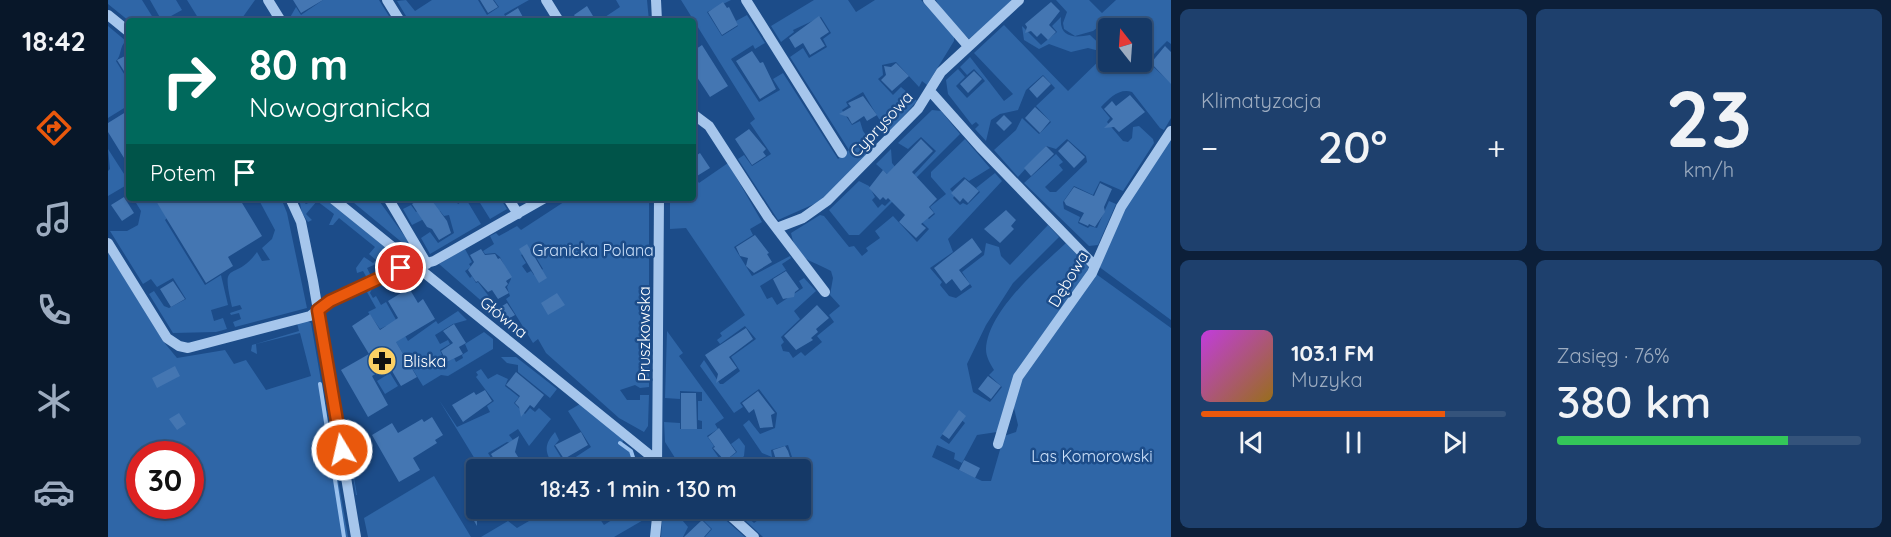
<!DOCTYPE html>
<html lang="pl">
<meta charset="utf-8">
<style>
body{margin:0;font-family:Quicksand,sans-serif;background:#1e406d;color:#f1f3f6;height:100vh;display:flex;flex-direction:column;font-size:22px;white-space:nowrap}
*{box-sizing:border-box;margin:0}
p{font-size:20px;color:#9dacc0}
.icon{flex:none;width:33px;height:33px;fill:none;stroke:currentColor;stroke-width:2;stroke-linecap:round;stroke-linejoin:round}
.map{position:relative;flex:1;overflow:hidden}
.side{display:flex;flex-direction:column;gap:9px;padding:9px;background:#0c1f39;width:720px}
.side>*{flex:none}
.banner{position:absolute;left:18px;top:18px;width:570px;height:183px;border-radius:6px;box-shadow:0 2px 4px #0004,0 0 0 2px #34537b;background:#00695c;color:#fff;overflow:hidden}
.needle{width:39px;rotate:343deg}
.fabs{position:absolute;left:990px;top:18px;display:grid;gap:12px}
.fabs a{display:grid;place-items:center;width:54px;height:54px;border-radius:6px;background:#153967;box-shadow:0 2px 4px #0004,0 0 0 2px #34537b;font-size:30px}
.speed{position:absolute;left:18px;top:441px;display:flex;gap:12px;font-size:30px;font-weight:700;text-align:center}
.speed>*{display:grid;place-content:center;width:78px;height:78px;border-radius:50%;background:#153967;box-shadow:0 2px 4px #0004,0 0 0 2px #34537b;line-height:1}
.speed .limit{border:9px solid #d22;background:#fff;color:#111}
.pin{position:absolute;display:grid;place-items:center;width:51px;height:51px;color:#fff;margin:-26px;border:3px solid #fff;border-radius:50%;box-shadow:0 2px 6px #0007}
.me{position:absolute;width:66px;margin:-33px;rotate:351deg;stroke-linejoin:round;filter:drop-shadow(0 0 4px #0008)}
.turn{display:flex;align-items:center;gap:21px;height:126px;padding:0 24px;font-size:27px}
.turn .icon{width:78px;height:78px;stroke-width:2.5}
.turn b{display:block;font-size:42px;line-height:51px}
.then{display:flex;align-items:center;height:57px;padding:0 24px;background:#0003;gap:12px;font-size:22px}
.big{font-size:45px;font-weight:600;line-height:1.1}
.side .tile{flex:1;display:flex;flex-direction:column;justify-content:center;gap:9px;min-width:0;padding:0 21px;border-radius:9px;background:#1e406d}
.side .dial{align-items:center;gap:0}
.dial b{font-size:78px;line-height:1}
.song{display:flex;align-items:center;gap:18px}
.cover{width:72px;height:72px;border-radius:9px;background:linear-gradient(135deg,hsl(290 70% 55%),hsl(40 70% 35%))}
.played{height:6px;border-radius:3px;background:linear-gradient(90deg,#ea580c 80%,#34537b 80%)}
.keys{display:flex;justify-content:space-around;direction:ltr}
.heat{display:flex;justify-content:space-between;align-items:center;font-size:33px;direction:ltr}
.charge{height:9px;border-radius:4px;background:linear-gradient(90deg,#34c759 76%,#34537b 0)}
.side .tiles{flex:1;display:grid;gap:9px;grid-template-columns:repeat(2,1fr)}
.trip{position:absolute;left:358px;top:459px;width:345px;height:60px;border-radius:6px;background:#153967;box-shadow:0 2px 4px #0004,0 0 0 2px #34537b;font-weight:600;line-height:60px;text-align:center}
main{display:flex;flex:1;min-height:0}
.tab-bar{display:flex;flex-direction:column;width:108px;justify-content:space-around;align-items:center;background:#081729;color:#9dacc0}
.tab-bar .icon{width:42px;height:42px}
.tab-bar .selected{color:#ea580c}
.tab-bar b{font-size:27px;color:#f1f3f6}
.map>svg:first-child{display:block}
.green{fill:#2f66a7;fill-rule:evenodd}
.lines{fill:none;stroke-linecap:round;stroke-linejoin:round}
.stream{stroke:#9ac1ee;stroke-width:4}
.building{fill:#4476b2}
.minor{stroke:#a6c6ec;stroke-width:10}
.route-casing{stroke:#983908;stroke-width:15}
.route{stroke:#ea580c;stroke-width:10}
.labels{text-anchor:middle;stroke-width:5;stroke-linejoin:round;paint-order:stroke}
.street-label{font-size:16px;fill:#fff;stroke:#1c4c89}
.park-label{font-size:16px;fill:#cce0f9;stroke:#1c4c89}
.poi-label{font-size:16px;fill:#fff;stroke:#1c4c89;text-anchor:start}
</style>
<main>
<nav class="tab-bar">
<b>18:42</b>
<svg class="icon selected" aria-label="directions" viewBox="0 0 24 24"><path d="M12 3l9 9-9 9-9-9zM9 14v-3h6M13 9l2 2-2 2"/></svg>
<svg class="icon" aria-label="music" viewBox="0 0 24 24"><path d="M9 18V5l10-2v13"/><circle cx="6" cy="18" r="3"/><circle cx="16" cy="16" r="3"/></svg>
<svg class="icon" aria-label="phone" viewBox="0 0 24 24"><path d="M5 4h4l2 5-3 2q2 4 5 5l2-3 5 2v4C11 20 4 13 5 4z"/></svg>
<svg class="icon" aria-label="climate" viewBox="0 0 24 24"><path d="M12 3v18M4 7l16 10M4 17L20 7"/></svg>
<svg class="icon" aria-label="car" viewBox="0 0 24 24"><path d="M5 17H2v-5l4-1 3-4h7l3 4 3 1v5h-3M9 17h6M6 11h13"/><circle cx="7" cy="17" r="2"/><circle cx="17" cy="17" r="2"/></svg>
</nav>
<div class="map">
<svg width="1063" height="537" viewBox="0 0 1063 537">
<rect width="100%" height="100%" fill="#1c4c89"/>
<!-- green -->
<path class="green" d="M 0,0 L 34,0 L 47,21 L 21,21 L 0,4 Z
M 42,0 L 68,0 L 74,10 L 54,21 Z
M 79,0 L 147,0 L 132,21 L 92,21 Z
M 215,0 L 271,0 L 284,21 L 212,21 L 208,16 L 199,21 L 180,21 L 188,7 L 193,15 Z
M 298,0 L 307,11 L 324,0 L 370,0 L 379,15 L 391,7 L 386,0 L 421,0 L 396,14 L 400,21 L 301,21 L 289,1 Z
M 508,0 L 539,0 L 541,21 L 491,21 L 512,7 Z
M 573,0 L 623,0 L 599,12 L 614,36 L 630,26 L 628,21 L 639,15 L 657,43 L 647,49 L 645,45 L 623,59 L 651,102 L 672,90 L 665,79 L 675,73 L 730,159 L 741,150 L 682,57 L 695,48 L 701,58 L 719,47 L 715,39 L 723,33 L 713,17 L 685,30 L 686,32 L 673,42 L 663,26 L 706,0 L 740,0 L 748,12 L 767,0 L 813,0 L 846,36 L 846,41 L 819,85 L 814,81 L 811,87 L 788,62 L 774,65 L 775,75 L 770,79 L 785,95 L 793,87 L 809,101 L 780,134 L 755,92 L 738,102 L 740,106 L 734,110 L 744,125 L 752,121 L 755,131 L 767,147 L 713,201 L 670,220 L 630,159 L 636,155 L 644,166 L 663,154 L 642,123 L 647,119 Z
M 828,0 L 903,0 L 903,2 L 861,39 L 833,10 Z
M 948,0 L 981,0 L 994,13 L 1008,0 L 1063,0 L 1063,44 L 1059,41 L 1039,61 L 1063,83 L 1063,118 L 1056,130 L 1052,128 L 1024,92 C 1011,88 1002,98 993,107 L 1002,118 L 999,122 L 1015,141 L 1020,142 L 1024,138 L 1025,127 L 1031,126 L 1045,139 L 1046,143 L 1015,191 L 992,181 L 985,195 L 966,186 L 955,202 L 956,209 L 972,217 L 970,223 L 980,228 L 982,226 L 989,228 L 1001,201 L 1008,204 L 990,245 L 981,246 L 916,183 L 948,154 L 955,162 L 951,165 L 955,170 L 937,187 L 942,192 L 948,192 L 979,162 L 978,156 L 959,139 L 948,149 L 938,146 L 910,177 L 886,150 L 908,130 L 914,118 L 931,134 L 943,122 L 928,106 L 947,88 L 935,75 L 918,90 L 910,110 L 892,114 L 883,120 L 878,141 L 867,129 L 871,125 L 868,122 L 864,125 L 840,94 L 838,80 L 850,69 L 857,77 L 848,86 L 859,98 L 877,81 L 866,69 L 859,75 L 852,67 L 862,57 L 896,101 L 905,94 L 866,53 L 896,25 L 960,91 L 999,53 L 980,48 L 963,52 L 941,44 L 931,49 L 916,40 L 914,26 L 933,45 L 949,32 L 944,26 L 953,17 C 951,38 966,38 982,35 L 1000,52 L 1000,62 L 1034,62 L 1034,28 L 1026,28 L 1023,23 L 1019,25 L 998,21 L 985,31 L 967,36 L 956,29 L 955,23 L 959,12 Z
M 0,26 L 18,41 C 11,47 14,55 8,61 L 21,82 L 21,105 L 0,118 Z
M 824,110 L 833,111 L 852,134 L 751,235 L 741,235 L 721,210 L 751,181 L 761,186 L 767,197 L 764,200 L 770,208 L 774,204 L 777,206 L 795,188 L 768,164 L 783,149 L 784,163 L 796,178 L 802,179 L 828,151 L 813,137 L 800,149 L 790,143 Z
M 1063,135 L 1063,320 L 990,266 L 1016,209 Z
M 857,139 L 882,168 L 861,181 L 856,177 L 842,189 L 847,195 L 845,198 L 852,205 L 855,203 L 859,205 L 872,192 L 868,188 L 887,173 L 894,181 L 840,239 L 845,252 L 822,268 L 834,282 L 832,285 L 841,296 L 848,298 L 864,287 L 854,272 L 876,255 L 878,243 L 891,247 L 893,256 L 902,265 L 940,225 L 951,237 L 905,283 L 878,325 L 859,364 L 865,392 L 882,402 L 894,387 L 881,375 L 886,370 C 882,363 878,357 878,349 C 880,311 932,267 958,243 L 983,270 L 907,375 L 889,432 L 869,435 L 854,463 L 846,459 L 847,453 L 829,445 L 824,457 L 874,481 L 883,481 L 896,436 L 908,432 L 910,425 L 905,404 L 910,385 L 988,274 L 1063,328 L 1063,537 L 655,537 L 625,509 L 630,509 L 646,523 L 665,509 L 693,508 L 693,470 L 688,469 L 680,445 L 663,450 L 664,457 L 654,453 L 635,425 L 641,420 L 652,434 L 667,428 L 669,413 L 651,389 L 632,403 L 635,407 L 626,413 L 592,366 L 596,360 L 612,384 L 615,384 L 632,371 L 623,357 L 648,339 L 637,326 L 612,344 L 609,340 L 614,336 L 612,333 L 637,315 L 578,228 L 562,229 L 562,198 L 585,198 L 585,174 L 591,183 L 620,163 L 654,222 L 642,229 L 645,235 L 626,247 L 644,276 L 682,256 L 683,258 L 674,264 L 678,270 L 652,286 L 659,299 L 664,297 L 669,305 L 695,288 L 691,281 L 696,278 L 708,291 L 686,311 L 692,319 L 673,337 L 676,342 L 673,345 L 675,351 L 681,352 L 685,358 L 693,352 L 697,356 L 714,342 L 709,336 L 726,322 L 721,315 L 732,306 L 722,295 L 725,278 L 723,271 C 702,259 689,262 683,233 L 712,215 L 716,216 L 741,247 L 746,246 L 754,256 L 760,251 L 758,248 L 772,238 L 767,231 L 785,216 L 809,242 L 821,229 L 796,205 L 808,207 L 821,219 L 827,214 L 822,207 L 838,194 L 823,177 L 823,172 ZM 848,415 L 857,423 L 841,444 L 832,438 Z
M 0,149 L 18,177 L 21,192 L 17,186 L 0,196 L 0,171 L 2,169 Z
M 25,198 L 46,198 L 59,218 L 57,220 L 97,285 L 113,275 L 120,305 L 103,310 L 106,321 L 115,318 L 119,329 L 108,332 L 65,333 L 41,294 L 46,291 L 56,306 L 61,308 L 78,299 L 65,278 L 49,287 L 43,279 L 35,284 L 2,231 L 19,231 L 30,225 L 33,211 Z
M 158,198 L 173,198 L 179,213 L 199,308 L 127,327 L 125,322 L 133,319 L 131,313 L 123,315 L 122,313 L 134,309 L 132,305 L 124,307 C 112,256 126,284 149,252 L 154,261 L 162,260 L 154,248 L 164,239 L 167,230 L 152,202 Z
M 191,198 L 198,204 L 203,202 L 204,198 L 216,198 L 289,257 L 290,262 L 279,268 L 275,261 L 259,268 L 263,276 L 259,278 L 255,271 L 249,273 L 248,268 L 256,257 L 265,263 L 268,260 L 261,254 L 267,247 L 231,218 L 225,225 L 221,225 L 226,214 L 209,201 L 198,214 L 204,220 L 200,222 L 194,213 Z
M 240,198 L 269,198 L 311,256 L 302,249 Z
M 328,198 L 346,198 L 350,204 L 358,199 L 373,224 L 322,254 L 313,238 L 322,232 L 330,243 L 346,233 L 341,215 L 336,216 L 332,211 L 304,225 L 295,209 L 303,205 L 308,212 Z
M 369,198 L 392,198 L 399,209 L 382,219 Z
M 462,198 L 541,198 L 541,387 L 532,388 L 527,385 L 512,390 L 519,400 L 532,400 L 532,395 L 541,395 L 540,426 L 536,432 L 511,418 L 438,353 L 430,339 L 425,343 L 398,299 L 402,296 L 399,287 L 403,279 L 392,257 L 387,253 L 377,254 L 375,251 L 386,244 L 382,236 L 388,233 L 391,236 L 409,226 L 413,230 ZM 423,249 L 435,269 L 426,275 L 423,271 L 419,273 L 414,266 L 418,263 L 413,255 Z
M 357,249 L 364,262 L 361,264 L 363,267 L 357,271 L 362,278 L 364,276 L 368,283 L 370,282 L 389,307 L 385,311 L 331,264 Z
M 0,252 L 55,341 L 69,358 L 117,350 L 126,364 L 138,360 L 158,390 L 203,376 L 192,333 L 148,344 L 149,354 L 143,351 L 144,345 L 191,331 L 189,323 L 199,321 L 203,323 L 240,537 L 0,537 ZM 32,454 L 82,454 L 82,506 L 32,506 Z
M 264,289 L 262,293 L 265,298 L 268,296 L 273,305 L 278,302 L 300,341 L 328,321 L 330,324 L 350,311 L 359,320 L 345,324 L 327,335 L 332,344 L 340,340 L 342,344 L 332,350 L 334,355 L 331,357 L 336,364 L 346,358 L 348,362 L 355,358 L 354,355 L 360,351 L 357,344 L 376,332 L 385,339 L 385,349 L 340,376 L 333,375 L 315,386 L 278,326 L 272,329 L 260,312 L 268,308 L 259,292 Z
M 559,331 L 575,353 L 571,356 L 616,418 L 607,424 L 610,429 L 599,436 L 606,446 L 604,448 L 611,458 L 614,457 L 617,461 L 629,452 L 623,444 L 631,438 L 637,446 L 636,456 L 624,469 L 574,469 L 557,442 L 556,422 L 572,423 L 572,429 L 594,429 L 594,421 L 590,420 L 590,401 L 594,401 L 594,392 L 572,391 L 572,399 L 557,398 Z
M 393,357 L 408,357 L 449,389 L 442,398 L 410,372 L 410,365 L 399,363 Z
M 373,369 L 380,379 L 389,374 L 400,379 L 397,386 L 411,397 L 406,403 L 417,414 L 422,408 L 427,412 L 431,408 L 443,419 L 421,446 L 410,429 L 401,435 L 408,444 L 399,442 L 380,453 L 390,469 L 373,469 L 331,400 L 349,427 L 382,412 L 379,406 L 386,401 L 368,377 L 370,375 L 368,372 Z
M 282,373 L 290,386 L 277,394 L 269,381 Z
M 472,404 L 516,439 L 514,443 L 525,451 L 530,469 L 447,469 C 438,453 434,447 447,432 L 451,440 L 446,446 L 457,464 L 483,447 L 460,411 Z
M 234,408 L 249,495 L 248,495 Z
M 326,476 L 363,537 L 260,537 L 256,518 Z
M 432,508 L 485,509 L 496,525 L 521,509 L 544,509 L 543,519 L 537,519 L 506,537 L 373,537 L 400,521 L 409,528 L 421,521 L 423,514 Z
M 594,508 L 605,509 L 637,537 L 597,537 L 604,529 L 590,515 Z
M 555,509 L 575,509 L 569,514 L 580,527 L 575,537 L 553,537 Z"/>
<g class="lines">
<!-- stream -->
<path class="stream" d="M 212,384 L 236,537
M 512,443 L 523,451 L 529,470
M 541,508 L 541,518"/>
</g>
<!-- building -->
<path class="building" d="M 185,0 L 215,0 L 193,13 Z
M 372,0 L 385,0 L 390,7 L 380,13 Z
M 615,2 L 619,8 L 621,7 L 630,25 L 614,35 L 600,12 Z
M 943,2 L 952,11 L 941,25 L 948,32 L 940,40 L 933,33 L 929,37 L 923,31 L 917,33 L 919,27 L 917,24 Z
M 479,6 L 485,16 L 477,21 L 470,21 L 466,15 Z
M 410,8 L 417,21 L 389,21 Z
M 711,16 L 721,32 L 712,38 L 717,46 L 702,55 L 695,43 L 687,48 L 681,38 Z
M 594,45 L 620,86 L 602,97 L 585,71 L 585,51 Z
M 1057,46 L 1063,52 L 1063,84 L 1043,63 Z
M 644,51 L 652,63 L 655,62 L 668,89 L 652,99 L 628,61 Z
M 21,54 L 21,79 L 9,60 Z
M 788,63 L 801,76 L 784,91 L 773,80 L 778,75 L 776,66 L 783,67 Z
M 866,71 L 874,79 L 860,93 L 852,84 Z
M 935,76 L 943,84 L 929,98 L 921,89 Z
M 1022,95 L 1037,112 L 1011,132 L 1006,127 L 996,128 L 1005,119 L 996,109 L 1004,101 L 1008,106 Z
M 755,96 L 769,115 L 759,121 L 756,116 L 744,124 L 740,117 L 731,114 L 743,107 L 740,103 Z
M 927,107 L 942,121 L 932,133 L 917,118 Z
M 21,110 L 21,166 L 0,132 L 0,123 Z
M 896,115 L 904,123 L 896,131 L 888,123 Z
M 641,129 L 658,149 L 655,152 L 658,156 L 644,165 L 627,139 Z
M 813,139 L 825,151 L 804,172 L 829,199 L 821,207 L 826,213 L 813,224 L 818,228 L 808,238 L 791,222 L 797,215 L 780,198 L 778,200 L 775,197 L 772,200 L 761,188 L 775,170 L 779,174 Z
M 960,141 L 977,157 L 966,168 L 950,151 Z
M 938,146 L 946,154 L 923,176 L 916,168 Z
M 592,153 L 602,168 L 589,176 L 585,170 L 585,158 Z
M 857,179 L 871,191 L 860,203 L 855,198 L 852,202 L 843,193 Z
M 992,183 L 1004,189 L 996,207 L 997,212 L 987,227 L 981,224 L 980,226 L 971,222 L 976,213 L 958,205 L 956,201 L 966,187 L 986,196 Z
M 16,197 L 26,213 L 14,221 L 3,205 Z
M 46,198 L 131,198 L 154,236 L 120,257 L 125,266 L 98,283 Z
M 304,198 L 322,198 L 339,221 L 343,233 L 331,240 L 324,229 L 319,227 L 304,204 L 307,202 Z
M 898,210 L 908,220 L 903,226 L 906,229 L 892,243 L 876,229 Z
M 647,235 L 661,253 L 659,254 L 664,262 L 646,273 L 638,266 L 640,258 L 632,256 L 628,247 Z
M 864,238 L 874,252 L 851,270 L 862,284 L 853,291 L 844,279 L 838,284 L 826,268 Z
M 419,244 L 439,278 L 431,283 L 411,249 Z
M 373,249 L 377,255 L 387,254 L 390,259 L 392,258 L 404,277 L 398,281 L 400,284 L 397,287 L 401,293 L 390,299 L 384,290 L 380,292 L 370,281 L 368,282 L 360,270 L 366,262 L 362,255 Z
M 678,271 L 691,289 L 687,292 L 686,297 L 675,299 L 665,279 Z
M 65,281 L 77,299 L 63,307 L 52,289 Z
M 301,288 L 310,303 L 315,299 L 327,319 L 288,342 L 309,377 L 293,386 L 281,366 L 264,376 L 280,405 L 260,417 L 233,370 L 261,354 L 244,326 L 262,314 L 272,330 L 290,318 L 280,301 Z
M 449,293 L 457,305 L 440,315 L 433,303 Z
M 399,303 L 407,315 L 398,320 L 386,311 Z
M 709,305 L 721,318 L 708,329 L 710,332 L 703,338 L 705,340 L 688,350 L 676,336 Z
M 346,324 L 358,343 L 351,347 L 355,354 L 339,362 L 333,351 L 345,343 L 335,331 Z
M 638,328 L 645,339 L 621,357 L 629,368 L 608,383 L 610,374 L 597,355 Z
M 67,366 L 72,376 L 49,388 L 44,378 Z
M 408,372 L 436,395 L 426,408 L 422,405 L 413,417 L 411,407 L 407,403 L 412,396 L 398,385 Z
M 880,376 L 893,386 L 883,399 L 870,389 Z
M 377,390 L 384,401 L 355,422 L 344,405 L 366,392 L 368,395 Z
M 650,391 L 667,413 L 663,415 L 665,427 L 652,428 L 646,409 L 641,413 L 634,403 Z
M 573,393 L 588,393 L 589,429 L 573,429 Z
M 851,410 L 858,416 L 841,439 L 834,434 Z
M 71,413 L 78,424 L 69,430 L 61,419 Z
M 324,417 L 335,435 L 327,440 L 329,443 L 305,458 L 312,470 L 291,482 L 264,435 L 284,423 L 290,433 L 314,419 L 316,422 Z
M 611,428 L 628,452 L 617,461 L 605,448 L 607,447 L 600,437 Z
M 473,432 L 480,445 L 456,459 L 447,445 Z
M 411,436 L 407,452 L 418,470 L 392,470 L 383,454 Z
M 677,446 L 680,451 L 686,470 L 671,470 L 665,450 Z
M 856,460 L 872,468 L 867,478 L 851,470 Z
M 369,501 L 369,508 L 384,508 L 369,517 L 369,526 L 358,507 Z
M 486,508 L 519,508 L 499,520 L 492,518 Z
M 594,520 L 603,529 L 596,537 L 576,537 Z"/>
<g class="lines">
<!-- minor -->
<path class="minor" d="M 160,0 L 173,21
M 279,0 L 292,21
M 438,0 L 451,21
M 548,0 L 549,21
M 638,0 L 734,153
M 820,0 L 860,46
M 0,15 L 21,32
M 822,91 L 872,147 L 987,266
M 585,114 L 601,126 L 660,217 L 717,292
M 182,198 L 193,222 L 205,281 L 248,537
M 224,198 L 549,461 L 567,470
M 280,198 L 319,264
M 400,198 L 410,214
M 669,228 L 695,218 L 719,201 L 810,109 L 833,72 L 911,0
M 0,243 L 59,338 L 71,346 L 80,348 L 202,316 L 222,301 L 282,273 L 326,261 L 437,198
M 890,444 L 910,377 L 984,273 L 1013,207 L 1063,131
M 549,470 L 551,198
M 614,508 L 646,537
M 547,537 L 550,508"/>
</g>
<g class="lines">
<!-- route casing -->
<g class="route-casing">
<path id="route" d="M 234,450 L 210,310 L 222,301 L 293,268"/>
</g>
<!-- route -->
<use href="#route" class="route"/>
</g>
<!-- icons -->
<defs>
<g id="pharmacy-disc" transform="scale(1.5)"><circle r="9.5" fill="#fcd064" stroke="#1c4c89"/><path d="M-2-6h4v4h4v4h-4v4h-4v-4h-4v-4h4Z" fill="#111"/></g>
</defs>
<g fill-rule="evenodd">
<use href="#pharmacy-disc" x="274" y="361"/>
</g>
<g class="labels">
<!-- street labels -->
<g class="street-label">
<text transform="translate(773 124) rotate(-47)" y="6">Cyprysowa</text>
<text transform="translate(960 279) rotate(-59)" y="6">Dębowa</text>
<text transform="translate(396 317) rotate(39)" y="6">Główna</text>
<text transform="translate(536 334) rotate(-90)" y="6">Pruszkowska</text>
</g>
<!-- park labels -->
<g class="park-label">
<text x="485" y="256">Granicka Polana</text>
<text x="984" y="462">Las Komorowski</text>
</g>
<!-- poi labels -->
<g class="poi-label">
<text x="295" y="367">Bliska</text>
</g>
</g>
</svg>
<div class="fabs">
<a><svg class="needle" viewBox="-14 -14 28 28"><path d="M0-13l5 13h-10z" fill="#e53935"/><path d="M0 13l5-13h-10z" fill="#9dacc0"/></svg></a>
</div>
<div class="speed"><div class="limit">30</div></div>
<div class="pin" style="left:293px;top:268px;background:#d93025"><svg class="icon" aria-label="arrive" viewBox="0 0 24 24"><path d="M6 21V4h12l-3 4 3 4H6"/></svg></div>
<svg class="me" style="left:234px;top:450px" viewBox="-20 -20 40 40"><circle r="17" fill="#ea580c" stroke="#fff" stroke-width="3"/><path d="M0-11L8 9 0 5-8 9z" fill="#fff"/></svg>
<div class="trip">18:43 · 1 min · 130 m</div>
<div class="banner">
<div class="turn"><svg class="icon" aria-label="right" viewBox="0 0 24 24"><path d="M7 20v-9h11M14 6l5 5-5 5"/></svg><div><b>80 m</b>Nowogranicka</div></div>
<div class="then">Potem<svg class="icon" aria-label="arrive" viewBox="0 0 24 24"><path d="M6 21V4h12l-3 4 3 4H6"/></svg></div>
</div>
</div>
<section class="side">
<div class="tiles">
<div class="tile"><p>Klimatyzacja</p>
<div class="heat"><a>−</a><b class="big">20°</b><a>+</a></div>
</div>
<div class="tile dial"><b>23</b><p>km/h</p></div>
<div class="tile">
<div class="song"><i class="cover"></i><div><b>103.1 FM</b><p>Muzyka</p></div></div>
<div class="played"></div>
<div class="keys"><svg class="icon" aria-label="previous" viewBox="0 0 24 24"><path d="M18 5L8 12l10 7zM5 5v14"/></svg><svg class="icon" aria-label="pause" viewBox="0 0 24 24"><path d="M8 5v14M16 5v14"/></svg><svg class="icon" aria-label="next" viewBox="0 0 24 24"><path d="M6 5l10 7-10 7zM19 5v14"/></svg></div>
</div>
<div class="tile"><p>Zasięg · 76%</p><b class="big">380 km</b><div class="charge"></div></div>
</div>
</section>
</main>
